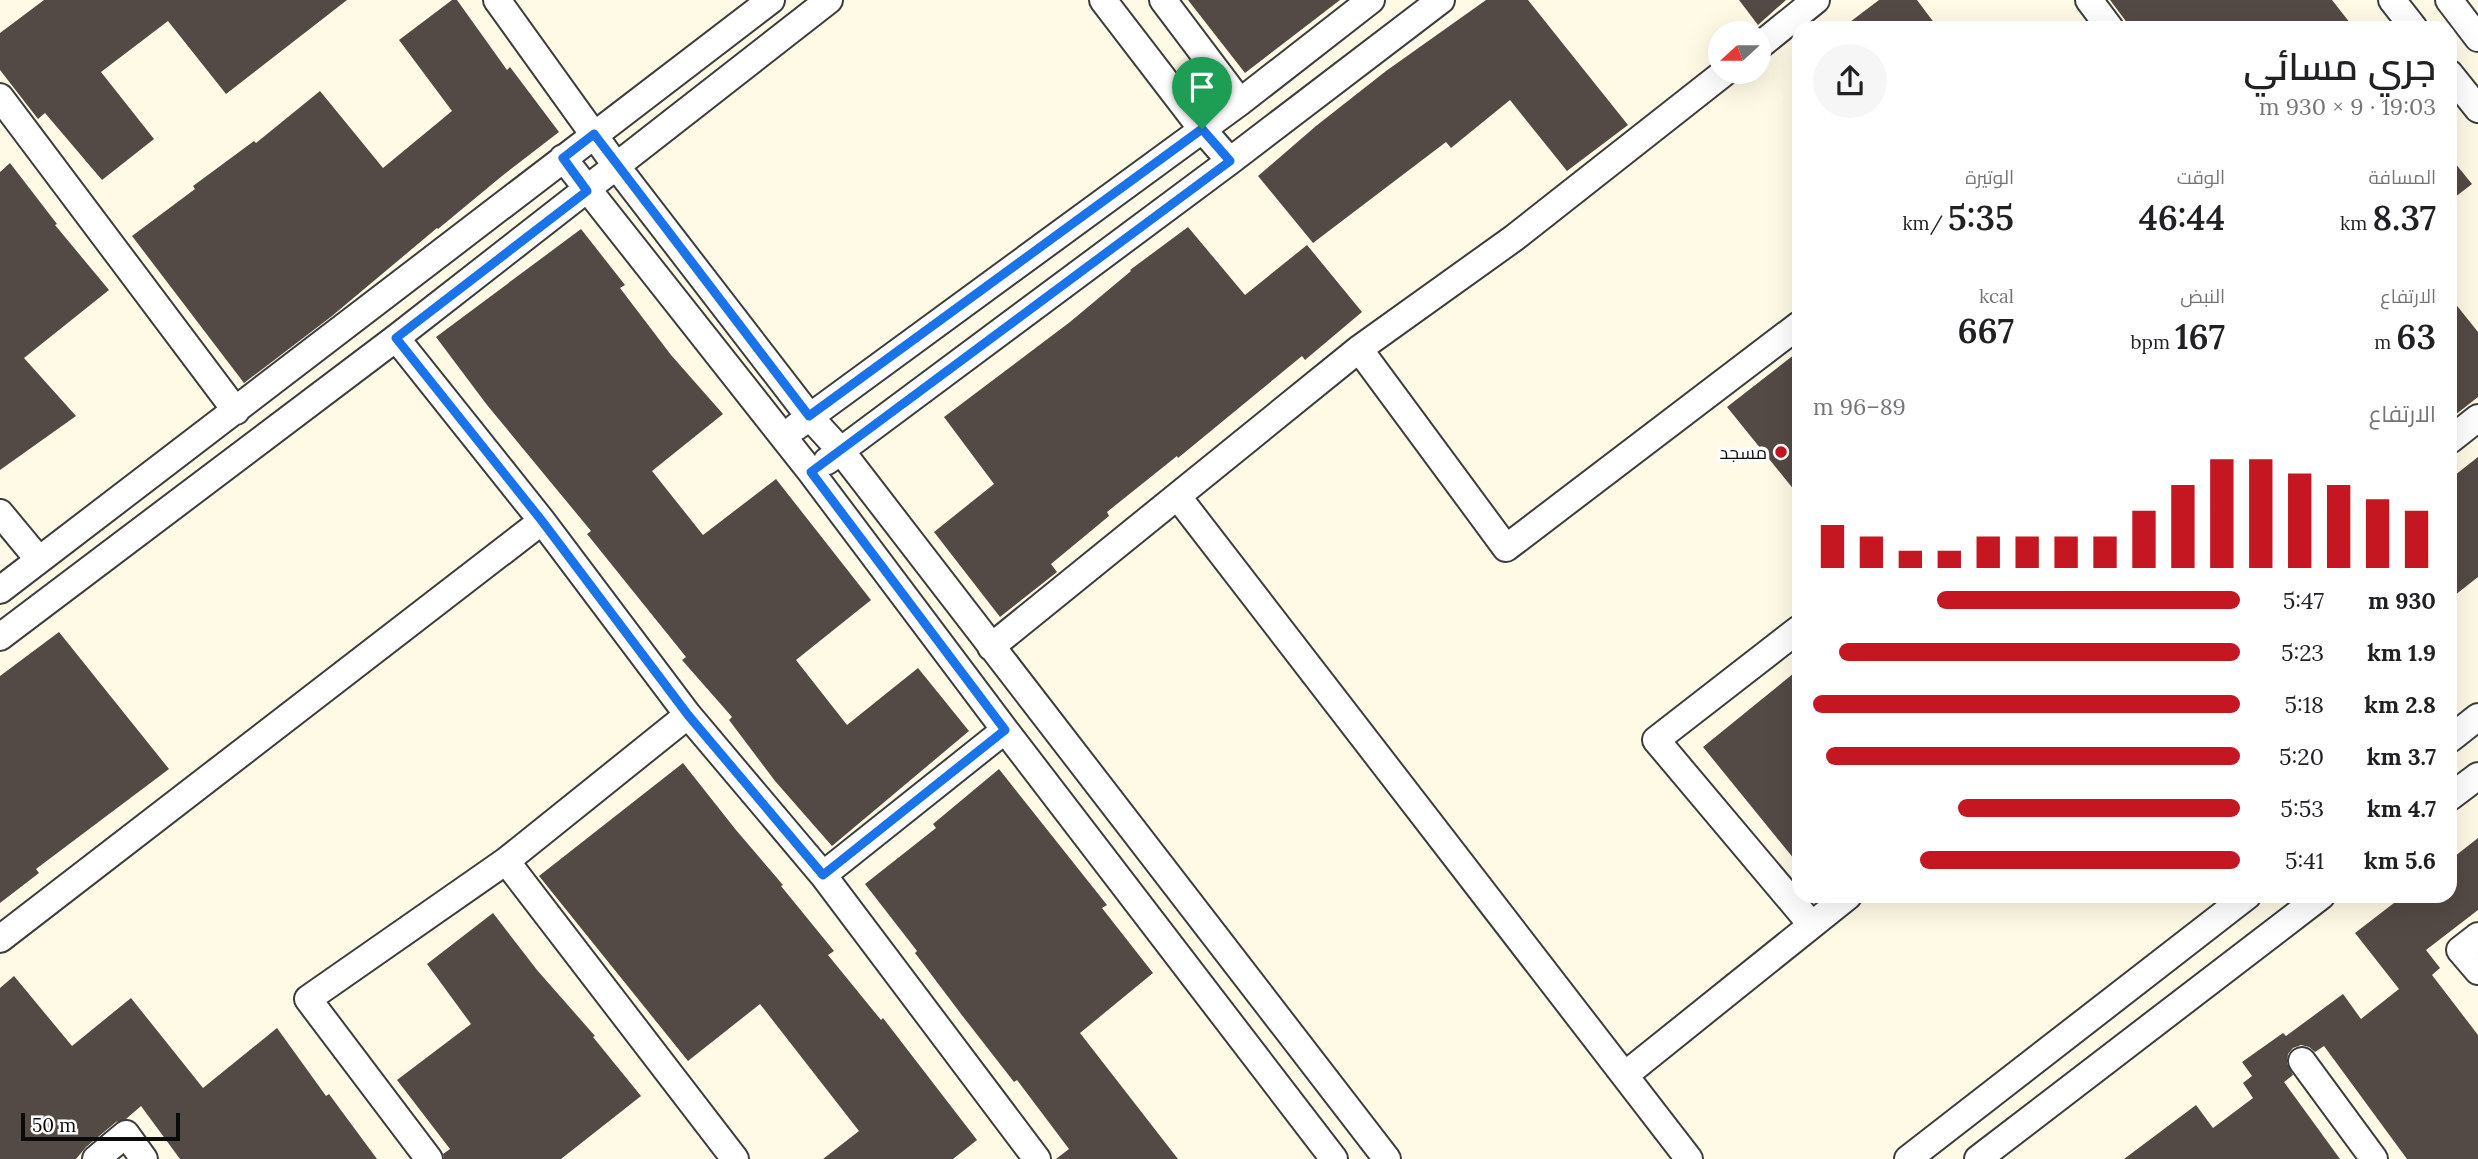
<!DOCTYPE html>
<html lang="ar">
<meta charset="utf-8">
<style>
body{margin:0;font-family:Lora,Cairo,serif;background:#f6f6f6;color:#202124;direction:rtl;height:100vh;display:flex;flex-direction:column;font-size:26px;white-space:nowrap}
*{box-sizing:border-box;margin:0}
p{font-size:23px;color:#757577}
.icon{flex:none;width:38px;height:38px;fill:none;stroke:currentColor;stroke-width:2;stroke-linecap:round;stroke-linejoin:round}
.map{position:relative;flex:1;overflow:hidden;direction:ltr}
.drawer{position:absolute;left:1792px;top:21px;width:665px;height:882px;display:flex;flex-direction:column;background:#fff;border-radius:21px;box-shadow:0 7px 28px #0002;direction:rtl}
.drawer>*{flex:none}
.needle{width:46px;rotate:249deg}
.buttons{position:absolute;left:1708px;top:21px;display:grid;gap:14px}
.buttons a{display:grid;place-items:center;width:63px;height:63px;border-radius:50%;background:#fff;box-shadow:0 7px 28px #0002;font-size:35px}
.scale{position:absolute;left:21px;bottom:18px;width:159px;box-sizing:border-box;padding-left:7px;border:4px solid #0a0a0a;border-top:0;font-size:19px;line-height:24px;white-space:nowrap;color:#0a0a0a;-webkit-text-stroke:5px #fff;paint-order:stroke}
.pin{position:absolute;display:grid;place-items:center;width:60px;height:60px;color:#fff;margin:-72px -30px;border-radius:50% 50% 50% 0;rotate:-45deg;box-shadow:0 0 7px #0007}
.pin .icon{rotate:45deg}
.round{display:grid;place-items:center;flex:none;width:74px;height:74px;border-radius:37px;background:#f6f6f6}
.head{display:flex;align-items:center;justify-content:space-between;height:119px;padding:0 21px}
h1{font-size:38px;font-weight:600;line-height:52px}
.figures{display:grid;grid-template-columns:repeat(3,1fr);gap:10px;height:119px;padding:7px 21px}
.figures div{display:grid;align-content:center}
.figures b{font-size:35px;font-weight:600}
.figures small{font-size:19px;font-weight:400}
.figures p{font-size:19px}
.chart{height:196px;padding:14px 21px}
.chart p{display:flex;justify-content:space-between}
.chart svg{width:100%;height:126px;margin-top:7px;stroke:#c41722;stroke-width:6}
ul{padding:0 21px;list-style:none;font-size:23px}
li{display:grid;grid-template-columns:112px 84px 1fr;align-items:center;height:52px}
li i{height:18px;border-radius:9px;background:#c41722}
.map>svg:first-child{display:block}
</style>
<div class="map">
<svg width="2478" height="1159" viewBox="0 0 2478 1159">
<rect width="100%" height="100%" fill="#fffae6"/>
<path fill="#534a45" d="M 44,0 L 347,0 L 226,94 L 168,21 L 101,72 L 154,139 L 102,180 L 45,113 L 38,119 L 0,70 L 0,33 Z
M 452,0 L 457,0 L 507,70 L 510,67 L 559,132 L 502,176 L 438,229 L 437,228 L 332,316 L 244,383 L 132,236 L 195,189 L 193,186 L 254,141 L 256,143 L 320,91 L 383,168 L 452,111 L 399,40 Z
M 1188,0 L 1340,0 L 1245,73 Z
M 1486,0 L 1528,0 L 1628,125 L 1567,171 L 1510,100 L 1451,148 L 1446,142 L 1313,243 L 1258,176 L 1316,126 L 1386,71 Z
M 1739,0 L 1786,0 L 1758,25 Z
M 1879,0 L 1917,0 L 1938,28 L 1842,28 Z
M 2110,0 L 2332,0 L 2354,28 L 2131,28 Z
M 2450,157 L 2472,184 L 2450,201 Z
M 10,163 L 57,224 L 55,225 L 109,290 L 24,358 L 76,416 L 0,470 L 0,172 Z
M 1188,227 L 1245,295 L 1307,245 L 1362,312 L 1305,360 L 1302,356 L 1178,458 L 1177,456 L 1107,512 L 1109,516 L 1051,564 L 1057,572 L 1000,617 L 934,532 L 994,484 L 944,417 L 1070,322 L 1131,271 L 1130,270 Z
M 581,229 L 625,285 L 620,288 L 671,355 L 723,414 L 652,471 L 703,535 L 776,479 L 871,600 L 796,660 L 847,725 L 918,668 L 969,731 L 832,846 L 775,781 L 729,720 L 732,717 L 682,660 L 686,657 L 587,534 L 591,531 L 487,405 L 436,337 Z
M 2450,297 L 2478,332 L 2478,397 L 2450,419 Z
M 1799,351 L 1799,496 L 1727,407 Z
M 2478,457 L 2478,577 L 2450,599 L 2450,479 Z
M 59,632 L 169,769 L 36,869 L 39,873 L 0,903 L 0,676 Z
M 1799,669 L 1799,865 L 1703,747 Z
M 683,763 L 736,830 L 783,885 L 781,886 L 834,951 L 828,955 L 881,1020 L 883,1018 L 977,1140 L 953,1159 L 823,1159 L 859,1131 L 760,1004 L 688,1061 L 539,876 Z
M 999,769 L 1107,905 L 1102,908 L 1153,973 L 1080,1033 L 1178,1159 L 1056,1159 L 1069,1149 L 1017,1080 L 1014,1082 L 961,1014 L 915,953 L 917,951 L 865,884 L 936,828 L 933,824 Z
M 2478,838 L 2478,910 L 2426,950 L 2440,968 L 2432,975 L 2478,1035 L 2478,1159 L 2407,1159 L 2324,1046 L 2315,1052 L 2309,1047 L 2301,1045 L 2293,1048 L 2288,1054 L 2287,1063 L 2293,1075 L 2284,1082 L 2340,1159 L 2124,1159 L 2196,1105 L 2213,1128 L 2253,1098 L 2243,1083 L 2252,1076 L 2242,1062 L 2283,1033 L 2286,1036 L 2343,994 L 2361,1019 L 2399,989 L 2355,933 L 2403,896 L 2450,896 L 2450,860 Z
M 493,913 L 537,970 L 595,1036 L 593,1037 L 641,1096 L 561,1159 L 444,1159 L 443,1154 L 450,1149 L 397,1080 L 471,1024 L 427,964 Z
M 14,976 L 72,1046 L 131,998 L 203,1088 L 277,1028 L 326,1096 L 329,1094 L 377,1159 L 180,1159 L 141,1106 L 126,1119 L 116,1122 L 86,1147 L 76,1159 L 0,1159 L 0,988 Z"/>
<g fill="none" stroke-linecap="round" stroke-linejoin="round">
<g stroke="#3d3d3d" stroke-width="30">
<path id="minor" d="M 497,0 L 617,167 L 809,416 L 841,451 L 1387,1159
M 1103,0 L 1202,129 L 1230,161
M 1163,0 L 1240,102
M 2089,0 L 2110,28
M 2392,0 L 2414,28
M 2449,0 L 2478,38
M 1759,46 L 1816,0
M 2450,74 L 2478,109
M 0,97 L 236,411
M 563,158 L 811,472 L 1005,730 L 1334,1159
M 396,338 L 542,521 L 688,715 L 823,875 L 1037,1159
M 1359,349 L 1506,548 L 1799,325
M 796,427 L 1240,102 L 1371,0
M 2450,440 L 2478,418
M 827,461 L 1230,161 L 1441,0
M 1178,497 L 1689,1159
M 0,513 L 39,560
M 0,590 L 771,0
M 1799,629 L 1656,740 L 1811,924
M 0,637 L 396,338 L 829,0
M 991,647 L 1359,349 L 1514,238 L 1725,72
M 2450,739 L 2478,717
M 2450,797 L 2478,776
M 506,861 L 735,1159
M 823,875 L 1005,730
M 2478,936 L 2460,950 L 2478,971
M 0,939 L 542,521
M 2302,1061 L 2374,1159
M 1625,1075 L 1848,896
M 96,1159 L 126,1134 L 144,1159
M 429,1159 L 308,999 L 506,861 L 688,715
M 1908,1159 L 2247,896
M 1978,1159 L 2321,896"/>
</g>
<use href="#minor" stroke="#fff" stroke-width="26"/>
</g>
<g fill="none" stroke-linecap="round" stroke-linejoin="round">
<g stroke="#fff" stroke-width="14">
<path id="route" d="M 1202,129 L 1230,161 L 811,472 L 1005,730 L 823,875 L 688,715 L 542,521 L 396,338 L 587,191 L 563,158 L 594,134 L 809,416 Z"/>
</g>
<use href="#route" stroke="#1a73e8" stroke-width="9"/>
</g>
<circle fill="#c41722" stroke="#fff" stroke-width="2.5" cx="1781" cy="452" r="7"/>
<g text-anchor="middle" dominant-baseline="central" stroke-width="7" stroke-linejoin="round" paint-order="stroke">
<g font-size="18" fill="#0a0a0a" stroke="#fff" text-anchor="end">
<text x="1767" y="452">مسجد</text>
</g>
</g>
</svg>
<div class="buttons">
<a><svg class="needle" viewBox="-14 -14 28 28"><path d="M0-13l5 13h-10z" fill="#e53935"/><path d="M0 13l5-13h-10z" fill="#757577"/></svg></a>
</div>
<div class="scale">50 m</div>
<div class="pin" style="left:1202px;top:129px;background:#1e9e55"><svg class="icon" aria-label="arrive" viewBox="0 0 24 24"><path d="M6 21V4h12l-3 4 3 4H6"/></svg></div>
<section class="drawer">
<div class="head"><div><h1>جري مسائي</h1><p>19:03 · 9 × 930 m</p></div><a class="round"><svg class="icon" aria-label="share" viewBox="0 0 24 24"><path d="M12 15V3M7 8l5-5 5 5M5 13v7h14v-7"/></svg></a></div>
<div class="figures">
<div><p>المسافة</p><b>8.37<small> km</small></b></div>
<div><p>الوقت</p><b>46:44</b></div>
<div><p>الوتيرة</p><b>5:35<small> /km</small></b></div>
</div>
<div class="figures">
<div><p>الارتفاع</p><b>63<small> m</small></b></div>
<div><p>النبض</p><b>167<small> bpm</small></b></div>
<div><p>kcal</p><b>667</b></div>
</div>
<div class="chart"><p><span>الارتفاع</span>89–96 m</p>
<svg viewBox="0 0 160 44" preserveAspectRatio="none"><path d="M5 44V29M15 44V33M25 44V38M35 44V38M45 44V33M55 44V33M65 44V33M75 44V33M85 44V24M95 44V15M105 44V6M115 44V6M125 44V11M135 44V15M145 44V20M155 44V24"/></svg>
</div>
<ul>
<li><b>930 m</b>5:47<i style="width:71%"></i></li>
<li><b>1.9 km</b>5:23<i style="width:94%"></i></li>
<li><b>2.8 km</b>5:18<i style="width:100%"></i></li>
<li><b>3.7 km</b>5:20<i style="width:97%"></i></li>
<li><b>4.7 km</b>5:53<i style="width:66%"></i></li>
<li><b>5.6 km</b>5:41<i style="width:75%"></i></li>
</ul>
</section>
</div>
